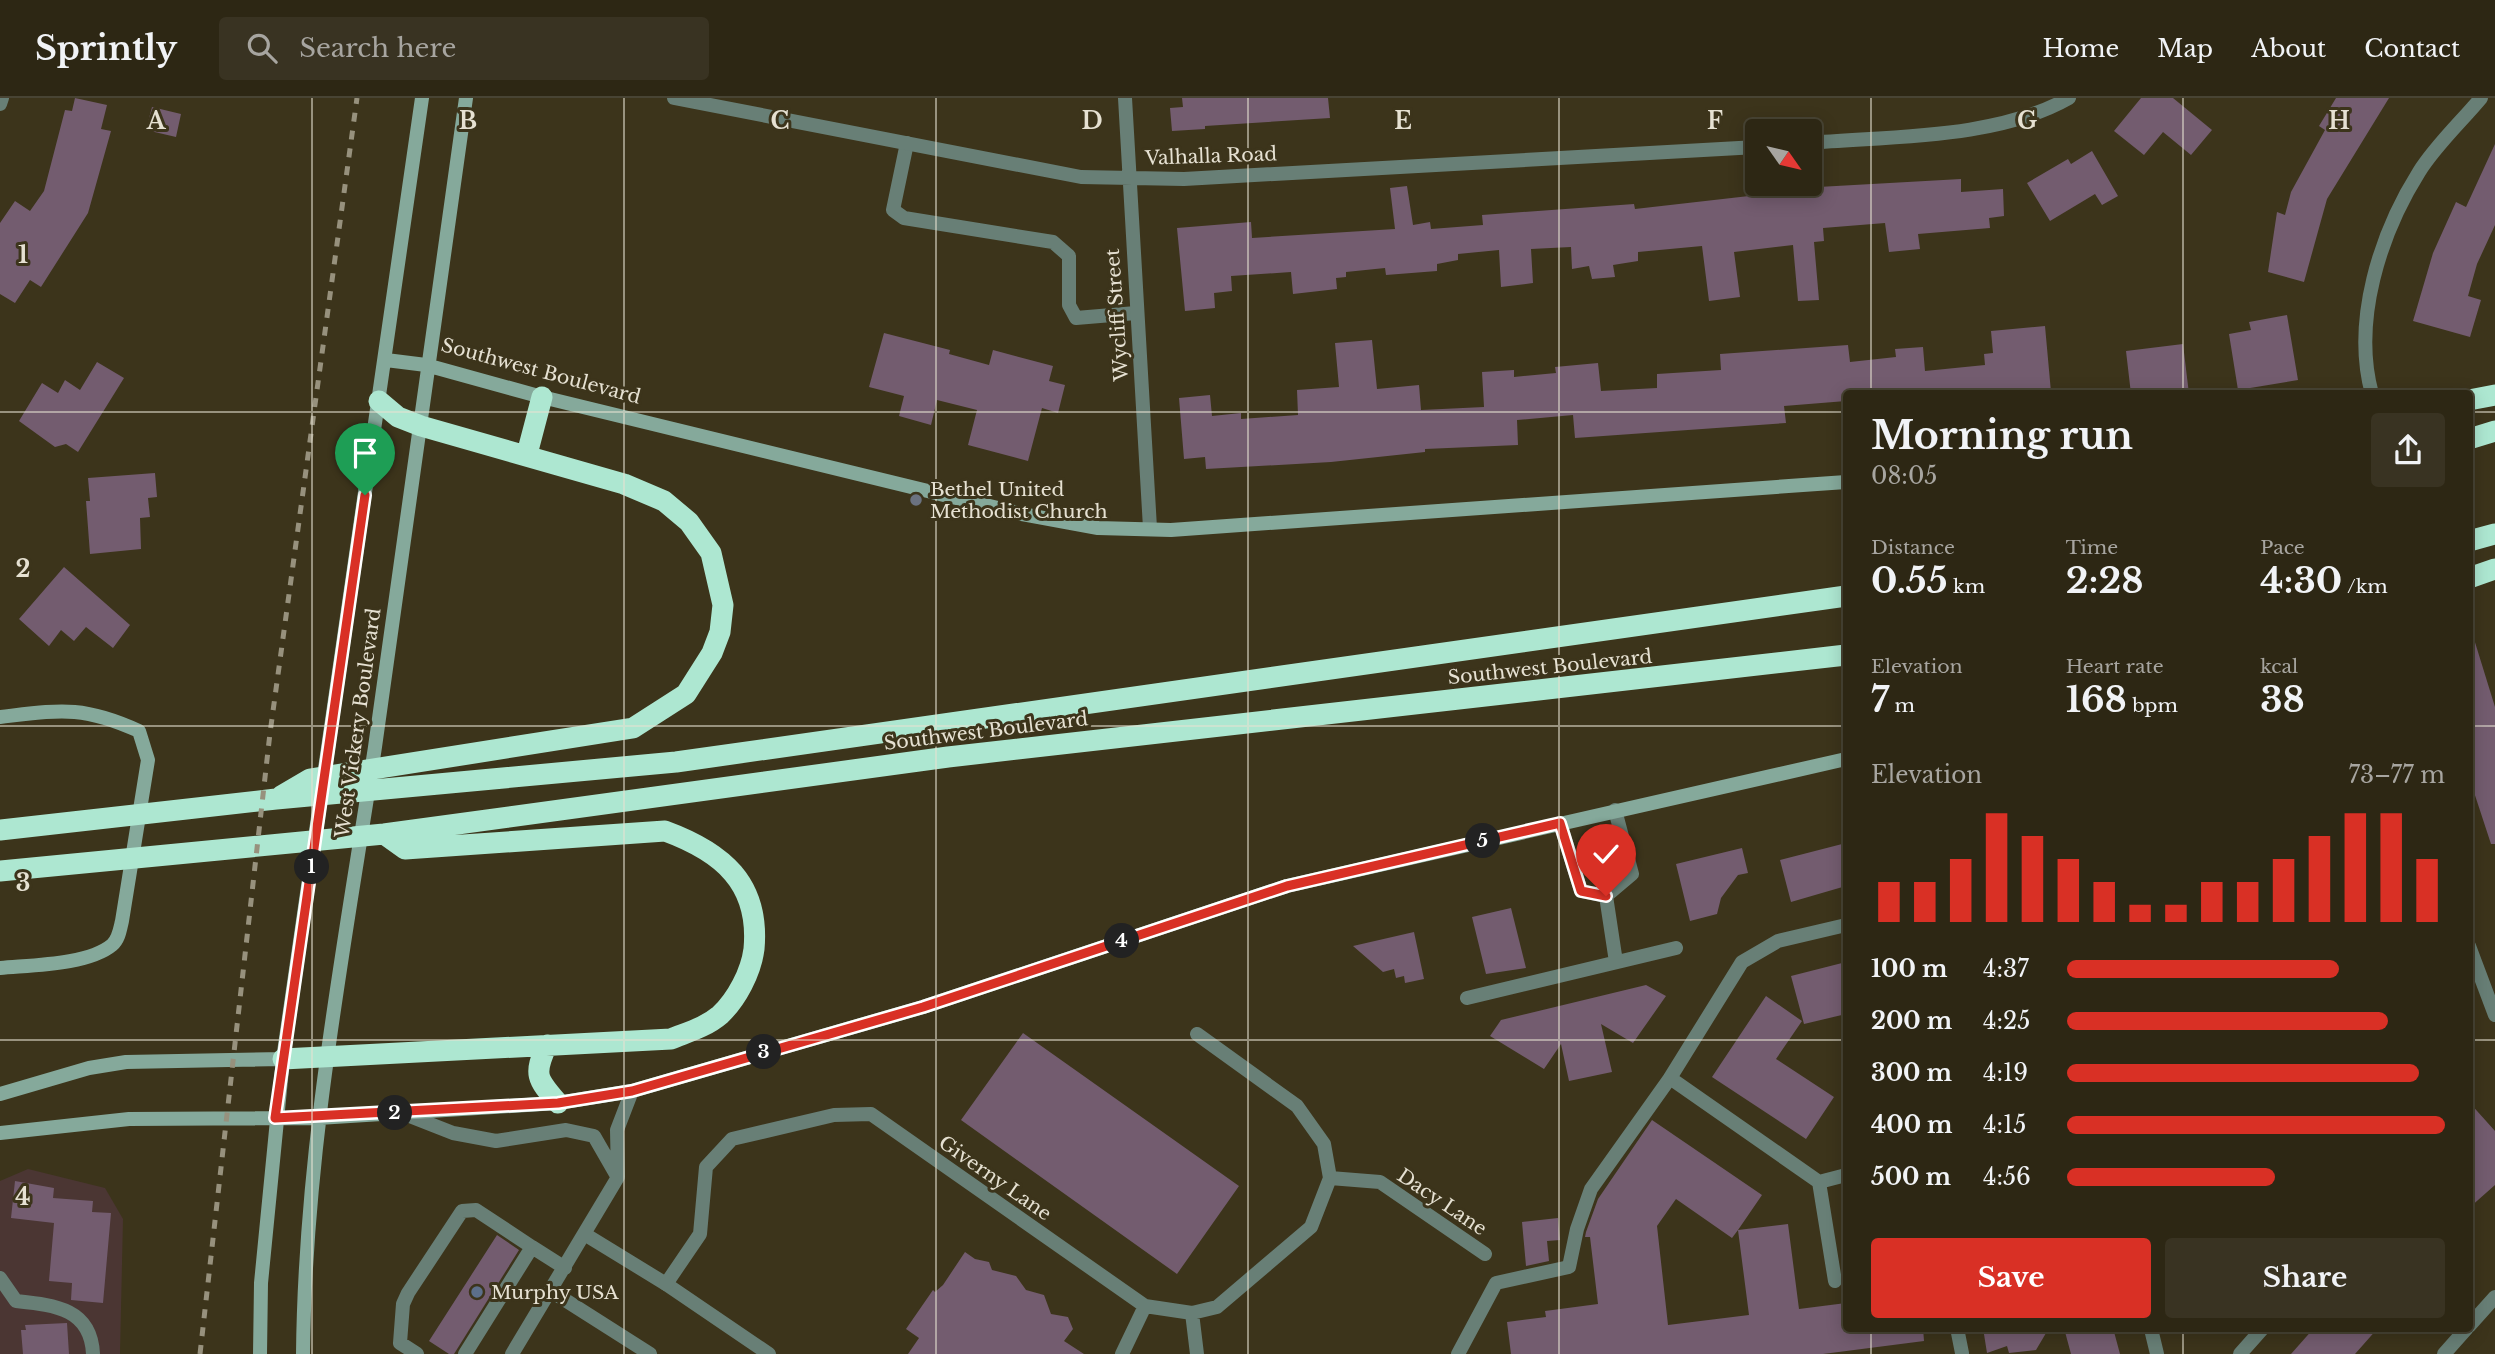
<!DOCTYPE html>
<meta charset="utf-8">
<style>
body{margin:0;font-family:"Libre Baskerville",serif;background:#393322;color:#f1f3f6;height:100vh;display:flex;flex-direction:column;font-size:26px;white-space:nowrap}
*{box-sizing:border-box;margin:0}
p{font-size:23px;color:#a7a5a0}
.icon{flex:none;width:38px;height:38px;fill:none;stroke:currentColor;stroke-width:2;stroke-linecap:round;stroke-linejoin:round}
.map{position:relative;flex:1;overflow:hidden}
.sheet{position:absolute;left:1843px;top:292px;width:630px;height:942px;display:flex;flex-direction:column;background:#2d2714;border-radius:7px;box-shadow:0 4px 18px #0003,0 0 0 2px #484434}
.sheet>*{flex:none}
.needle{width:46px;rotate:124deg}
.buttons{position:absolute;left:1745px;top:21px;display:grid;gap:14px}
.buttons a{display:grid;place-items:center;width:77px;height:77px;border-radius:7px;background:#2d2714;box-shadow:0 4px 18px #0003,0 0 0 2px #484434;font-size:35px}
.pin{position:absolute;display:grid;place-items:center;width:60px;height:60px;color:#fff;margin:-72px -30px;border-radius:50% 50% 50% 0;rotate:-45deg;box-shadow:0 0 7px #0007}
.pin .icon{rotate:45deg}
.km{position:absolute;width:35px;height:35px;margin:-18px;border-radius:50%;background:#222;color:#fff;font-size:19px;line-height:35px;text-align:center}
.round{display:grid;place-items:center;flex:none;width:74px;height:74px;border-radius:7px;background:#393322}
.summary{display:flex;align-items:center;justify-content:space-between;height:119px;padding:0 28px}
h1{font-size:38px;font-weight:700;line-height:52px}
.stats{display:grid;grid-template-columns:repeat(3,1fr);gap:10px;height:119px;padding:7px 28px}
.stats div{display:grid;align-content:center}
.stats b{font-size:35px;font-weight:700}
.stats small{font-size:19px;font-weight:400}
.stats p{font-size:19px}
.chart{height:196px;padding:14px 28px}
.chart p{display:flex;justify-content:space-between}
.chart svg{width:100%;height:126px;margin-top:7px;stroke:#d93025;stroke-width:6}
.button{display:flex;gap:14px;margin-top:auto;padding:14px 28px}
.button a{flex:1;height:80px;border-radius:7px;background:#d93025;color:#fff;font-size:28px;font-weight:700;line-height:80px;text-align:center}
.button a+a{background:#393322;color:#f1f3f6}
ul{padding:0 28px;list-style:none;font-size:23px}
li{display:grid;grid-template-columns:112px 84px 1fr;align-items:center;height:52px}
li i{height:18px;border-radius:9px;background:#d93025}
header{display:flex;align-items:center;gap:42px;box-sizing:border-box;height:98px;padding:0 35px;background:#2d2714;border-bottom:2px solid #484434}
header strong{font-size:33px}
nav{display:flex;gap:38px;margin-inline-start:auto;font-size:24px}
.search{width:490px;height:63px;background:#393322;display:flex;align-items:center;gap:18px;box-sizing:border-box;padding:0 24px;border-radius:7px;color:#a7a5a0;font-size:26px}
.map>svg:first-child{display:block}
</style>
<header>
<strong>Sprintly</strong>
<div class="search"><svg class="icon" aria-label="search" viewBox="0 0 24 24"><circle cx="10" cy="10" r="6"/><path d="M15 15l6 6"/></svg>Search here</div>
<nav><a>Home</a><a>Map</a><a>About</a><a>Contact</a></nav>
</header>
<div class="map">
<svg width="2495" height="1256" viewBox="0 0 2495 1256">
<rect width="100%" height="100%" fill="#3c341b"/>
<path fill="#4b3633" d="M 28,1071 L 105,1090 L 123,1121 L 120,1256 L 0,1256 L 0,1083 Z"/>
<path fill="#735c6f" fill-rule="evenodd" d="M 75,0 L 107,7 L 101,31 L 111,33 L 88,115 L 41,189 L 30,182 L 15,205 L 0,196 L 0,125 L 15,103 L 30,113 L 44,93 L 65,12 L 72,13 Z
M 1182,0 L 1328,0 L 1330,20 L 1205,28 L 1205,31 L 1172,33 L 1170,10 L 1183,9 Z
M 2141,0 L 2173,0 L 2212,32 L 2191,57 L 2163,34 L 2144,57 L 2114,33 Z
M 2336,0 L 2389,0 L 2327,101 L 2304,184 L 2268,174 L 2277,114 L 2285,117 L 2291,94 L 2325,32 L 2319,28 Z
M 152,9 L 181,16 L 176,39 L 146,32 Z
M 2495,46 L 2495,127 L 2477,166 L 2468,198 L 2481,202 L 2470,239 L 2413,223 L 2433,155 L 2456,104 L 2466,109 Z
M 2092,53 L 2118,98 L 2102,107 L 2095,96 L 2050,123 L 2027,85 L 2068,61 L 2071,66 Z
M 1961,81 L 1961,94 L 2003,91 L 2004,118 L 1989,120 L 1990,130 L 1918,136 L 1920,151 L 1889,154 L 1885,125 L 1823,130 L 1824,143 L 1814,144 L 1819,202 L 1798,203 L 1793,147 L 1734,154 L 1740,199 L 1709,203 L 1702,148 L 1638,154 L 1638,163 L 1613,167 L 1615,179 L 1592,181 L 1589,168 L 1572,171 L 1571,149 L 1531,151 L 1533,185 L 1501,189 L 1499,152 L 1458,156 L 1458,162 L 1437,166 L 1437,173 L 1386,177 L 1385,170 L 1346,174 L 1346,179 L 1336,180 L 1337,191 L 1293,196 L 1291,174 L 1231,178 L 1232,193 L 1214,195 L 1215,210 L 1185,213 L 1177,130 L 1251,124 L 1252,140 L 1395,131 L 1390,90 L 1407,88 L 1413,127 L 1430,124 L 1431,131 L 1483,127 L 1482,117 L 1634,106 L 1635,111 L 1749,98 L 1748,93 Z
M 2287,217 L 2298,282 L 2238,292 L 2229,236 L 2251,232 L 2249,224 Z
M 2045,228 L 2051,294 L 1846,296 L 1846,303 L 1784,308 L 1786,325 L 1575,340 L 1573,317 L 1517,322 L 1518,347 L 1425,351 L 1425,354 L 1331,364 L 1206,371 L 1205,359 L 1184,361 L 1179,300 L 1210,297 L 1212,318 L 1241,315 L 1241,321 L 1298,317 L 1297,292 L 1339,289 L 1335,245 L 1372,242 L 1377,291 L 1419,287 L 1421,312 L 1484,309 L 1482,274 L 1514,272 L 1514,279 L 1556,275 L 1555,269 L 1598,265 L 1601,293 L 1657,290 L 1657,276 L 1721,272 L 1720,256 L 1848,247 L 1850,264 L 1896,259 L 1895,251 L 1923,249 L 1925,273 L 1985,267 L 1984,256 L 1993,255 L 1991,233 Z
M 884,235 L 950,252 L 949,256 L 989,267 L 993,252 L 1053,268 L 1049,283 L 1065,287 L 1058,315 L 1042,310 L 1028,363 L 968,347 L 977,312 L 937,302 L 931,327 L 899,318 L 904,298 L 869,289 Z
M 2183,246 L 2189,296 L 2131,296 L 2126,253 Z
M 97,264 L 124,280 L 78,354 L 66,346 L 55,349 L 19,323 L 42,285 L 58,295 L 65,282 L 80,292 Z
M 155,375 L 157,399 L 148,400 L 150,419 L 140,420 L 141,451 L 90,456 L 86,403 L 90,403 L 88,380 Z
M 64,469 L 130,527 L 113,550 L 86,529 L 74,543 L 61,532 L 49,548 L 19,521 Z
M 2474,541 L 2495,609 L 2495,746 L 2491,746 L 2469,679 L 2469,542 Z
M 1846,745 L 1846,788 L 1791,804 L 1780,762 Z
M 1742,750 L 1748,775 L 1738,777 L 1721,800 L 1717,816 L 1690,823 L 1676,766 Z
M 1511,810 L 1526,870 L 1486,876 L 1472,819 Z
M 1414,834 L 1424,881 L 1405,885 L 1404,878 L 1396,880 L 1394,871 L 1383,874 L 1353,848 Z
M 1846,864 L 1846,916 L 1804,926 L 1791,878 Z
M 1646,887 L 1666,898 L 1633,945 L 1601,926 L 1612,974 L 1569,983 L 1561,946 L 1544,971 L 1490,938 L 1501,922 Z
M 1766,898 L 1802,923 L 1776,961 L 1834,999 L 1806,1041 L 1712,979 Z
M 1023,935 L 1239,1088 L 1177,1176 L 961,1022 Z
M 2469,1004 L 2495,1033 L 2495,1087 L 2469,1110 Z
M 1652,1022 L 1762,1097 L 1738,1132 L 1788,1126 L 1799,1211 L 1846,1205 L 1846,1230 L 1923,1230 L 1924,1243 L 1823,1256 L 1511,1256 L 1507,1224 L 1546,1219 L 1545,1213 L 1598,1206 L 1590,1139 L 1585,1139 L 1586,1134 L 1598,1101 ZM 1676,1101 L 1732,1140 L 1738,1132 L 1749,1217 L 1668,1227 L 1657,1128 Z
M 15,1083 L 54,1090 L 53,1100 L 93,1103 L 92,1114 L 111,1115 L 103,1205 L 71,1202 L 72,1185 L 49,1183 L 54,1125 L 11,1120 Z
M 1558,1120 L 1560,1142 L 1547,1143 L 1549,1163 L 1526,1168 L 1522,1124 Z
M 497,1137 L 519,1152 L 454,1256 L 449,1256 L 429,1243 Z
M 965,1154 L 975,1161 L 989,1164 L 992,1172 L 1016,1178 L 1026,1192 L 1044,1197 L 1051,1216 L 1068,1219 L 1073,1231 L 1064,1243 L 1084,1256 L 908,1256 L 919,1240 L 906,1231 L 933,1192 L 935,1194 L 943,1187 Z
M 67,1225 L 69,1256 L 23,1256 L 21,1232 L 26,1232 L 25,1227 Z
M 1983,1230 L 2049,1230 L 2036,1252 L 2009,1255 L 2007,1248 L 1987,1255 Z
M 2064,1230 L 2113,1230 L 2120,1256 L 2071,1256 Z
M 2314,1230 L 2378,1230 L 2355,1256 L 2291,1256 Z"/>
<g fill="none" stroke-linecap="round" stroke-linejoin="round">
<path stroke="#687f76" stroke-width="14" d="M 907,45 L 893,112 L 904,120 L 1053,144 L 1069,158 L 1069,207 L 1076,220 L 1136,215
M 1670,980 L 1742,864 L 1778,843 L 1846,827
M 402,1015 L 453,1035 L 496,1043 L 566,1032 L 594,1038 L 617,1078
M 1819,1084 L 1835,1183
M 586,1137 L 666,1186 L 769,1256
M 0,1180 L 16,1203 C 54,1207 91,1210 93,1256
M 551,1193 L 650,1256
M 1957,1230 L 1962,1255
M 2154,1230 L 2151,1231 L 2157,1256
M 417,1256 L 400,1245 L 403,1206 L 408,1195 L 462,1113 L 476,1112 L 532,1149
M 465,1256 L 532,1149 L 565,1170
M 512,1256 L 618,1079 L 617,1032 L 632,993
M 1458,1256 L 1496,1185 L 1569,1169 L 1577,1131 L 1591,1091 L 1670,980 L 1819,1084 L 1846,1077
M 2240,1256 L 2263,1230"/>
<path stroke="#687f76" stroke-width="14" d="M 674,0 L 1081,79 L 1184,81 L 1757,49
M 1125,0 L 1150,430
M 0,6 L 2,0
M 1810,45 C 1891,38 1997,41 2069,0
M 2372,296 C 2352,223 2380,136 2419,74 C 2435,48 2461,24 2481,0
M 1560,725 L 1581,793 L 1606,798 L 1632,776 L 1615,712
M 1606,798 L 1616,864
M 2469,848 L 2495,917
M 1467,900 L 1676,850
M 1197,936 L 1297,1008 L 1324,1046 L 1330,1080
M 1330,1080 L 1380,1084 L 1485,1156
M 666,1186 L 700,1136 L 706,1069 L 732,1041 L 834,1017 L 871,1016 L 1145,1208 L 1192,1215 L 1217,1209 L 1311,1129 L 1330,1080
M 1192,1215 L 1197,1256
M 2469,1228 L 2495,1199
M 1122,1256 L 1145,1208
M 2444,1256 L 2467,1230"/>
<path stroke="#85a99b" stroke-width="14" d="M 386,262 L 426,267 L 542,299 L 1022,416 L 1098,430 L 1171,432 L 1846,384
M 0,619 C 60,612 82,607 139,633 L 148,662 L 122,823 C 120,831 119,841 112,847 C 88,867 30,867 0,870
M 0,996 L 89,970 L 126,964 L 283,961
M 0,1035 L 129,1021 L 318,1020 L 558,1005 L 632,993 L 923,909 L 1287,788 L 1846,661
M 260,1256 L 261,1185 L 283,961 L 422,0
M 303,1256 C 305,1052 344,851 375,649 C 407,433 434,216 466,0"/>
<path stroke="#ade7d1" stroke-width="21" d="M 2469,302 L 2495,297
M 2469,341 L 2495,333
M 527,356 L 542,299
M 2469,443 L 2495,436
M 2469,480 L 2495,471
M 281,698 L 310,681 L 633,630 L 686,596 L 712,555 L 720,534 L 723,507 L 711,455 L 689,424 L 664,403 L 624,386 L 421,328 L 398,319 L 379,303
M 0,732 L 276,701 L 676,664 L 1846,498
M 0,773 L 384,736 L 948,659 L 1846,557
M 547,947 C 533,977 537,981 558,1005
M 283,961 L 671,941 C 688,934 706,929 720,917 C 737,901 751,874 754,851 C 760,785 722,754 665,733 L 405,751 L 384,736"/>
<path stroke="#97917d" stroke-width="5" stroke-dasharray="9 9" stroke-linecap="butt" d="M 200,1256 L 270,635 L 357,0"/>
</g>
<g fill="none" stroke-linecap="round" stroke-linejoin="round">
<g stroke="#fff" stroke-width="14">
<path id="route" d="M 365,397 L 275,1020 L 558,1005 L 632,993 L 923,909 L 1287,788 L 1560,725 L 1581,793 L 1606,798"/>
</g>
<use href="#route" stroke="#d93025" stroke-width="9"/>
</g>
<path fill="none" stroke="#e6e1d2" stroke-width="2" stroke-opacity="0.55" d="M 312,0 L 312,1256M 624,0 L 624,1256M 936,0 L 936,1256M 1248,0 L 1248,1256M 1559,0 L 1559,1256M 1871,0 L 1871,296M 2183,0 L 2183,296M 0,314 L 1846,314M 2469,314 L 2495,314M 0,628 L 1846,628M 2469,628 L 2495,628M 0,942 L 1846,942M 2469,942 L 2495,942M 1871,1230 L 1871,1256M 2183,1230 L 2183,1256"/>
<circle fill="#6b7280" stroke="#3c341b" stroke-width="2.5" cx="916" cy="402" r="7"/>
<circle fill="#5c6f8a" stroke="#3c341b" stroke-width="2.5" cx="477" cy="1194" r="7"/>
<g text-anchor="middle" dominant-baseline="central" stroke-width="6" stroke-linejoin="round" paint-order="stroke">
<g font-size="19" fill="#e6e1d2" stroke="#3c341b">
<text transform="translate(1211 58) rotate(-2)">Valhalla Road</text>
<text transform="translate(1117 217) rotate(-94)">Wycliff Street</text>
<text transform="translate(541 273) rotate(15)">Southwest Boulevard</text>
<text transform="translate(1550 569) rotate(-6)">Southwest Boulevard</text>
<text transform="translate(358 625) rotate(-82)">West Vickery Boulevard</text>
<text transform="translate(986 633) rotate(-7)">Southwest Boulevard</text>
<text transform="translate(995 1080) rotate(35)">Giverny Lane</text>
<text transform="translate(1442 1104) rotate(34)">Dacy Lane</text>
</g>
<g font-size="19" fill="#e6e1d2" stroke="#3c341b" text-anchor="start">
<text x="930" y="391">Bethel United<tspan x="930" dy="22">Methodist Church</tspan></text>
<text x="491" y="1194">Murphy USA</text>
</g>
</g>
<g font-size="23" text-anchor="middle" font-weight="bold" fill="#e6e1d2" stroke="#3c341b" stroke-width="6" stroke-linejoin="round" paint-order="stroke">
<text x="156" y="31">A</text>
<text x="468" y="31">B</text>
<text x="780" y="31">C</text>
<text x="1092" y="31">D</text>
<text x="1403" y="31">E</text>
<text x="1715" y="31">F</text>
<text x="2027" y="31">G</text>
<text x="2339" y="31">H</text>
<text x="23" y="165">1</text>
<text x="23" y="479">2</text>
<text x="23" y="793">3</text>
<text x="23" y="1107">4</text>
</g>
</svg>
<div class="buttons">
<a><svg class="needle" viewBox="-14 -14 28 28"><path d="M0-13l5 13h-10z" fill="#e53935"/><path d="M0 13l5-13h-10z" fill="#a7a5a0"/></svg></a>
</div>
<div class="pin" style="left:365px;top:397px;background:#1e9e55"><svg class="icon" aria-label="arrive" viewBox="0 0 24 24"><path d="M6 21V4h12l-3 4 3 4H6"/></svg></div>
<div class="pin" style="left:1606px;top:798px;background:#d93025"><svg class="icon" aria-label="check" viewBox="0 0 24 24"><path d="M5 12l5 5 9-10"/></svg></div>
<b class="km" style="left:312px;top:769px">1</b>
<b class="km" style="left:395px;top:1015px">2</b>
<b class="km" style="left:764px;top:954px">3</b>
<b class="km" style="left:1122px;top:843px">4</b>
<b class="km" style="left:1483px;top:743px">5</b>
<section class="sheet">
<div class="summary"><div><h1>Morning run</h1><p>08:05</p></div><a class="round"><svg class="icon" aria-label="share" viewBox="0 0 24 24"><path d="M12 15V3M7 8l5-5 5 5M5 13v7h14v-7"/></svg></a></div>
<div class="stats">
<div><p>Distance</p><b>0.55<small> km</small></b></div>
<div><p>Time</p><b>2:28</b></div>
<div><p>Pace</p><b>4:30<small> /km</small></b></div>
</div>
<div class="stats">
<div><p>Elevation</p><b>7<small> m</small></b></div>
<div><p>Heart rate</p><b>168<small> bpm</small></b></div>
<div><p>kcal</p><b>38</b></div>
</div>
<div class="chart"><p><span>Elevation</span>73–77 m</p>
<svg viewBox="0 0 160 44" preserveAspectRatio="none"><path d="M5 44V30M15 44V30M25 44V22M35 44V6M45 44V14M55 44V22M65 44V30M75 44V38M85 44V38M95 44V30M105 44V30M115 44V22M125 44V14M135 44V6M145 44V6M155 44V22"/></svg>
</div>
<ul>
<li><b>100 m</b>4:37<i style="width:72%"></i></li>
<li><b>200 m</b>4:25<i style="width:85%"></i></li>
<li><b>300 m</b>4:19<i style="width:93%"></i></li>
<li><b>400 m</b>4:15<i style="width:100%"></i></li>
<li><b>500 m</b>4:56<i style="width:55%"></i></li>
</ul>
<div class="button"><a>Save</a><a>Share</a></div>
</section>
</div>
